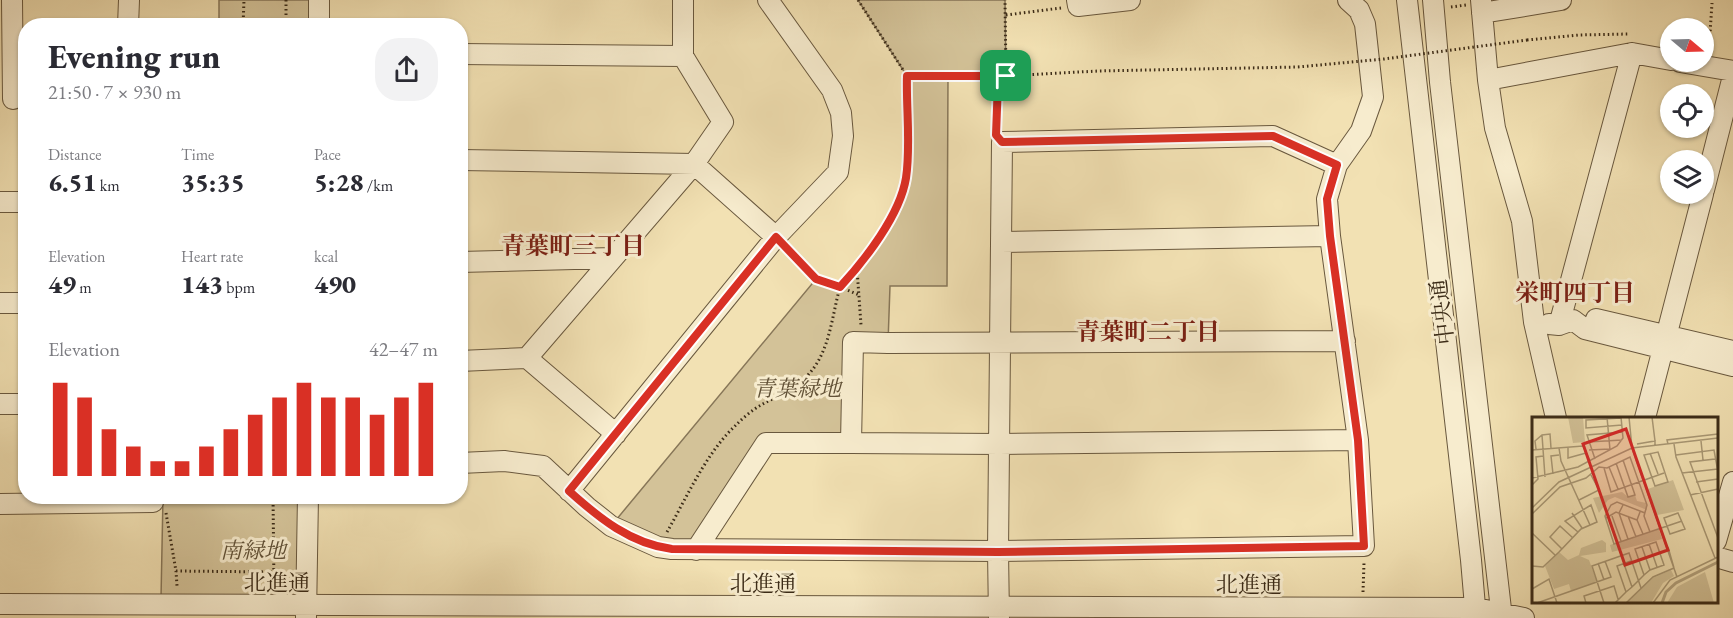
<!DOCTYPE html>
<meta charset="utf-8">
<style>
body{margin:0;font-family:"EB Garamond","Noto Serif JP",serif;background:#f2f2f3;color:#2b2b33;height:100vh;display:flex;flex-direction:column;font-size:22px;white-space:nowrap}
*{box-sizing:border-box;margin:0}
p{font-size:20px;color:#7c7c81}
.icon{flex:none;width:33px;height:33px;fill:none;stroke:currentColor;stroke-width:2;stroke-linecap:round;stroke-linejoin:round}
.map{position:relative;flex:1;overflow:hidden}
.details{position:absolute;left:18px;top:18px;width:450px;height:486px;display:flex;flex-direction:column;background:#fff;border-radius:24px;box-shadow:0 2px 4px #0004}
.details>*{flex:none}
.needle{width:39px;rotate:109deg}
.controls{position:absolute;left:1660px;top:18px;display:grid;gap:12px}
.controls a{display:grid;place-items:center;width:54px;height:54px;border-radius:50%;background:#fff;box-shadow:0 2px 4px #0004;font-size:30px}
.pin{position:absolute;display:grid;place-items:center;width:51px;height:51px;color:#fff;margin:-26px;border-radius:12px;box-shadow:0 3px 9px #0006}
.round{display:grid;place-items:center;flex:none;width:63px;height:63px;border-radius:24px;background:#f2f2f3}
.summary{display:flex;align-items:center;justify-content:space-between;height:102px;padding:0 30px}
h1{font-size:33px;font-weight:800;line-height:45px}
.stats{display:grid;grid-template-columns:repeat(3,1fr);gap:9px;height:102px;padding:6px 30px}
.stats div{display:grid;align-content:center}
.stats b{font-size:26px;font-weight:800}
.stats small{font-size:16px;font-weight:400}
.stats p{font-size:16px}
.chart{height:168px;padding:12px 30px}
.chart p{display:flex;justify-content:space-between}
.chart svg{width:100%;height:108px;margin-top:6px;stroke:#d93025;stroke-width:6}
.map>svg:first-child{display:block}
</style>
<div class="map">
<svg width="1733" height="618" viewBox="0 0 1733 618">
<rect width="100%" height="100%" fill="#f2e1b3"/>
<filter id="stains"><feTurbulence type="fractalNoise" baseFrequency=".00333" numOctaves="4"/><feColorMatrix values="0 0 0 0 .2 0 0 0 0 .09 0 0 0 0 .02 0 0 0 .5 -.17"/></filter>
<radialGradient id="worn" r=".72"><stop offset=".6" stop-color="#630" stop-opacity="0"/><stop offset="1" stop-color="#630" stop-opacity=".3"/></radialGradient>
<path fill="#d3c298" stroke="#877658" stroke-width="1.5" d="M 219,0 L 318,0 L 319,25 L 219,26 Z
M 858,0 L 1005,0 L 1006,76 L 948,77 L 947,286 L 890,286 L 888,343 L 862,342 L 851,443 L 766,443 L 696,550 L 611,526 L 816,279 L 840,287 L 857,268 L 893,214 L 906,178 L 907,76 Z
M 163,497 L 308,497 L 305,606 L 161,598 Z"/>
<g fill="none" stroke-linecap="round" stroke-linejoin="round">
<g stroke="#69583e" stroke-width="22">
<path id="minor" d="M 12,0 L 13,99
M 1077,0 L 1078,6 L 1130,0
M 1407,0 L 1471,560 L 1476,618
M 1433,0 L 1440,82 L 1502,618
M 1481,0 L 1488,80 L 1495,128 L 1522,221 L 1534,322 L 1556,418
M 1482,13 L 1561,0
M 128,26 L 129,0
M 319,26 L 319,0
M 460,54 L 683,56
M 1680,62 L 1733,71
M 1488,80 L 1632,53 L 1671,60
M 460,160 L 694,164 L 776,237
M 1704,190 L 1733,76
M 0,202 L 26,202
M 1001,242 L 1330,236
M 460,262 L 612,258
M 0,303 L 26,303
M 1596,319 L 1733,351
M 1549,324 L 1559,325 L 1573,320 L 1585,329 L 1733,366
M 1559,325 L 1632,53
M 1345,341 L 888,343 L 853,342 L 851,443 L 1000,444 L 1358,440
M 527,358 L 694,164 L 723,122 L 683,56 L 683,0
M 460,361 L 527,358 L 616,434
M 0,404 L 26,404
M 1645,418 L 1703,194
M 460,463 L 504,461 L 543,466 L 587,507 L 611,526 L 658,547 L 672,549 L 998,551 L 1364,546 L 1358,440 L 1330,236 L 1327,199 L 1337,165 L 1361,131 L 1373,97 L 1365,24 L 1359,10 L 1348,0
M 569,491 L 776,237 L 838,172 L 843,136 L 841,113 L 832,90 L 768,0
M 0,504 L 153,502 L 154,496
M 1716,541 L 1733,482
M 696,550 L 766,443 L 851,443
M 1716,557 L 1733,562
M 0,604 L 1476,608 L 1524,618
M 306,617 L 308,496
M 999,618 L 998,551 L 1002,142 L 1273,136 L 1337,165"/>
</g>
<path stroke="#3b2b17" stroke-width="3" stroke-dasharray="1.5 3" stroke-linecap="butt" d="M 286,0 L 286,26
M 858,0 L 907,76 L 1006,76 L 1098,71 L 1298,67
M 1451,7 L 1466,5
M 1006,15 L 1061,8
M 243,26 L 244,0
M 1527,40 L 1579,35 L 1628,34
M 1709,49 L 1712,3
M 997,127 L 998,83 L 1006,76 L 1005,0
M 788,250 L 816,279 L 840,287 C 865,260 900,215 906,178 C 911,147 907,108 907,76
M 857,269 L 861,325
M 273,496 L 274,586
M 166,513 L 176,571 L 177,586
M 667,532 C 687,497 706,453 736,425 C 743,418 752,410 761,405 C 775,397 792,391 804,379 C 830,355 831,319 840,287 L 859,295
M 176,571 L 275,572
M 1363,592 L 1364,563"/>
<use href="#minor" stroke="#f7ecce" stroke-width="20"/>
<path stroke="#3b2b17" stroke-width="3" stroke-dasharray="1.5 3" stroke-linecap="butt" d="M 1298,67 L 1384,59 L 1527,40"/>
</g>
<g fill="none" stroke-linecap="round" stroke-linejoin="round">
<g stroke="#fff" stroke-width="12">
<path id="route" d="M 907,76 L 1006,76 L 998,82 L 996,135 L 1002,142 L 1273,136 L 1337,165 L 1327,199 L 1330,236 L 1358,440 L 1364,546 L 998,552 L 672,549 C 631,544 599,518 569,491 L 776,237 L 816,279 L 840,287 C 865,260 900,215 906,178 C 911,145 906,109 907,76 Z"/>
</g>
<use href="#route" stroke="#d93025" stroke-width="8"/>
</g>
<g text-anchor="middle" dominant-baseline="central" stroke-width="6" stroke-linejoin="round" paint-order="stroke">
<g font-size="22" fill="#3b2b17" stroke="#f7ecce">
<text transform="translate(1442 312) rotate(-97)">中央通</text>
<text x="277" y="582">北進通</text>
<text x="763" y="583">北進通</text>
<text x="1249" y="584">北進通</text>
</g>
<g font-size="22" font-style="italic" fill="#615137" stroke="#f7ecce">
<text x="797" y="388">青葉緑地</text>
<text x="253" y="550">南緑地</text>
</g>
<g font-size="24" font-weight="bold" fill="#7a1f14" stroke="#f7ecce">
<text x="573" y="245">青葉町三丁目</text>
<text x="1575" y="292">栄町四丁目</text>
<text x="1148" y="331">青葉町二丁目</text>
</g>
</g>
<g transform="translate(1532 417)">
<rect width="186" height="186" fill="#f2e1b3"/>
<path d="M 36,0 L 51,0 L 53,25 L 41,26 ZM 141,63 L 152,93 L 125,98 L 116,72 ZM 90,75 L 96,80 L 103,78 L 105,84 L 114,86 L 115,93 L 83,80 L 76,83 L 67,96 L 61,81 ZM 127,112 L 130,122 L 80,135 L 78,128 ZM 70,123 L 74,126 L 74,135 L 48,139 L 57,143 L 65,165 L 39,174 L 37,167 L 22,172 L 13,149 L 27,135 L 36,143 L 47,138 L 49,131 ZM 139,153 L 142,159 L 131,166 L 119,186 L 94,186 L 121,161 ZM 173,155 L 182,186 L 135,186 L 145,170 Z" fill="#d3c298"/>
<path fill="none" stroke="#b4a37e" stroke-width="3" d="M 130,186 L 134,175 L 144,166 L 186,145"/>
<path fill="none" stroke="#a99875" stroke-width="1.5" d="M 75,0 L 78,33M 97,0 L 100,31 L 145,160M 120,0 L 123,24M 89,1 L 54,3 L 54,11 L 90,8M 10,18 L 13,60M 169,24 L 171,43M 56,25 L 90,23M 105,27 L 123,24 L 123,29M 136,27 L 135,23 L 186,17M 142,27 L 144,40 L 183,141M 36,30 L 36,41 L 54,36M 27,31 L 29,44 L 58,108M 4,32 L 3,24 L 10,18 L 18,17 L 19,31M 0,33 L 51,29 L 58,44M 57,33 L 78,32M 126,35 L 136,65 L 123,69 L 112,38 ZM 118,36 L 126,57M 144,38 L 182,33 L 186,55M 63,42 L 55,18 L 90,15M 183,42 L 158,45 L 186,121M 84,46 L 96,80 L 103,78 L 91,43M 77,50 L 86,72M 72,51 L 79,75 L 132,56M 150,56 L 186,52M 21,57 L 19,39 L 27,38M 0,61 L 46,50 L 85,29 L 91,21 L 89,0M 164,65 L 186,62M 0,68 L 6,62 L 4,40 L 11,39M 158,78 L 186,72M 47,83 L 67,73 L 59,58M 91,88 L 87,96 L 96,122M 0,91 L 27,65 L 100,31 L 186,21M 108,95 L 105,103 L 111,117M 40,96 L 50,111M 113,96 L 85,85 L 79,88 L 73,99 L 82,127 L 150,104M 146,96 L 153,112 L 138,117 L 132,101 ZM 0,97 L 28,70 L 54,61 L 67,50 L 75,51 L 98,40 L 115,88 L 112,99 L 118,115M 80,99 L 89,124M 96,99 L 104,120M 74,101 L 84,95 L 105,103M 0,116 L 23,138M 117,127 L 125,150M 110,130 L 118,153M 136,130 L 142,151M 30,132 L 18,120 L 28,109 L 41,121M 66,146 L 72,163M 92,147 L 100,170M 0,149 L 11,150 L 27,135 L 49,112 L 65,105 L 59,88 L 33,104 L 46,115M 0,172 L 17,162 L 25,186M 94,175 L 85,149 L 99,144M 5,186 L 79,160 L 73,144M 54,186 L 52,179 L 82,169 L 86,182M 72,186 L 60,149 L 97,136 L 109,171M 83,186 L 94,175 L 100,170 L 112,158 L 118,153 L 132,148 L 124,125 L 103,132 L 112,158M 94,186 L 121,160 L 142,151M 121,186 L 138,163 L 186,140"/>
<path fill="#d62828" fill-opacity="0.15" stroke="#d62828" stroke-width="3" d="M 94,12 L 136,133 L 93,148 L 51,27 Z"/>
<rect width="186" height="186" fill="none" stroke="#3b2b17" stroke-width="3"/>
</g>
<rect width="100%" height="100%" filter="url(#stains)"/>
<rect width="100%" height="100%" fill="url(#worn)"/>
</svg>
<div class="controls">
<a><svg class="needle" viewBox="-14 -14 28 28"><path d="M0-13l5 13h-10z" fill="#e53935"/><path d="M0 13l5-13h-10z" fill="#7c7c81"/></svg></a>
<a><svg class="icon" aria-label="locate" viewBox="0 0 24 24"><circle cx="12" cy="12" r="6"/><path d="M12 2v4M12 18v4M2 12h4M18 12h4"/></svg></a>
<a><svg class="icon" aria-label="layers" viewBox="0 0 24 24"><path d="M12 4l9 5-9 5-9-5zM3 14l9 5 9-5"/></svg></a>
</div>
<div class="pin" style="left:1006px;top:76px;background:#1e9e55"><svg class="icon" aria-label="arrive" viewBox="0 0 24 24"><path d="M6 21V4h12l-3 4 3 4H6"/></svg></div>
<section class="details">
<div class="summary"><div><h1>Evening run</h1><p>21:50 · 7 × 930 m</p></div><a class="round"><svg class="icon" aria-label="share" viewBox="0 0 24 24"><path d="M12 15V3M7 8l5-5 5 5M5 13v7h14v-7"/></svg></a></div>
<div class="stats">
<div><p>Distance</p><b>6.51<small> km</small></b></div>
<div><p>Time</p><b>35:35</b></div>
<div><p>Pace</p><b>5:28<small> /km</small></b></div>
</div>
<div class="stats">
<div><p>Elevation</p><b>49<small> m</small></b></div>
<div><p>Heart rate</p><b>143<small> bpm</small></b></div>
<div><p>kcal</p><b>490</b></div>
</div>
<div class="chart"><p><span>Elevation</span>42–47 m</p>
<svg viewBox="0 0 160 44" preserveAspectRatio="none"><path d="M5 44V6M15 44V12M25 44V25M35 44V32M45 44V38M55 44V38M65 44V32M75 44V25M85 44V19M95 44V12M105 44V6M115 44V12M125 44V12M135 44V19M145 44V12M155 44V6"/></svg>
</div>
</section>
</div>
